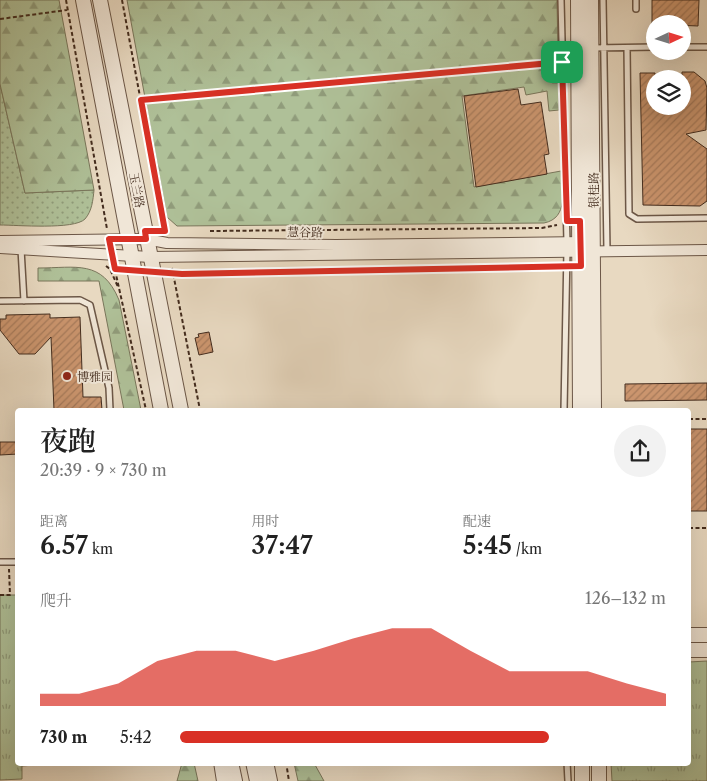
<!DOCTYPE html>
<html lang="zh">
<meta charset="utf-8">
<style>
body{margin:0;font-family:"Libre Caslon Text","Noto Serif SC",serif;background:#f2f2f2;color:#222;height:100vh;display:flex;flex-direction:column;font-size:19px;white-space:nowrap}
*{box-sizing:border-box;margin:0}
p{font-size:16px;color:#767676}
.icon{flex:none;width:28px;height:28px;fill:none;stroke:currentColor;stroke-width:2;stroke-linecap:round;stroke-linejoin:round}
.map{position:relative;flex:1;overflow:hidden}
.sheet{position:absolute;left:15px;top:408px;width:676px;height:358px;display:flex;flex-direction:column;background:#fff;border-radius:5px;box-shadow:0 5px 20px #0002}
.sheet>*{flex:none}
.needle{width:32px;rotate:86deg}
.tools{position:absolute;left:646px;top:15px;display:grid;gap:10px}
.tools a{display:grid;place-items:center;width:45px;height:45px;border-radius:50%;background:#fff;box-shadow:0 5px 20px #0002;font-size:25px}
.pin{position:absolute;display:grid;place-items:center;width:42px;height:42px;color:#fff;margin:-21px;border-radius:10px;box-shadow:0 2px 8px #0006}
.round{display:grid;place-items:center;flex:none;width:52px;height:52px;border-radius:26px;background:#f2f2f2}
.summary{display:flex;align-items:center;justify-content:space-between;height:85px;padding:0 25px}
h1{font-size:28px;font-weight:600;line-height:38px}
.metrics{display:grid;grid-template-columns:repeat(3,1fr);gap:8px;height:85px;padding:5px 25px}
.metrics div{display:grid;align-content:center}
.metrics b{font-size:25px;font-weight:600}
.metrics small{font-size:14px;font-weight:400}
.metrics p{font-size:14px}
.chart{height:140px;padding:10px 25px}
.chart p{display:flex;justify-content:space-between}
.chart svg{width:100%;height:90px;margin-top:5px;fill:#d93025;opacity:.7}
ul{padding:0 25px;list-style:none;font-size:16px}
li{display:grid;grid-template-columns:80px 60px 1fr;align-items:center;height:38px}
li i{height:12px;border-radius:6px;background:#d93025}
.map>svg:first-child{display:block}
</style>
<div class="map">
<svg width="707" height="781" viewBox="0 0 707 781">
<defs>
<pattern id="grass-dots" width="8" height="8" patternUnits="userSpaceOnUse" patternTransform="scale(1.25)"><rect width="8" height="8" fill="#afc098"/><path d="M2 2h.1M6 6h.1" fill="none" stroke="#909c7b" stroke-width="1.8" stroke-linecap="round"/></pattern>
<pattern id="forest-firs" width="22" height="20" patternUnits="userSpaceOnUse" patternTransform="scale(1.25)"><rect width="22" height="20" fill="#afc098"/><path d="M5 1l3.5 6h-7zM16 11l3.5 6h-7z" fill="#909c7b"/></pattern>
<pattern id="park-tufts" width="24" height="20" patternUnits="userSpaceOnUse" patternTransform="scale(1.25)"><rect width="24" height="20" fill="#afc098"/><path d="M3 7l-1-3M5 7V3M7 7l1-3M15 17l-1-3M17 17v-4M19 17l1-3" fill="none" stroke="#909c7b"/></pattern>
<pattern id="building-hatch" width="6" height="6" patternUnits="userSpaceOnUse" patternTransform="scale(1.25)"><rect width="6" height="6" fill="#cb956e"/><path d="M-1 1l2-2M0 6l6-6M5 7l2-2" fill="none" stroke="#a67a5a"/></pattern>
</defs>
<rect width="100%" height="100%" fill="#e8d9c1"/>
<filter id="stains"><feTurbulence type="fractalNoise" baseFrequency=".004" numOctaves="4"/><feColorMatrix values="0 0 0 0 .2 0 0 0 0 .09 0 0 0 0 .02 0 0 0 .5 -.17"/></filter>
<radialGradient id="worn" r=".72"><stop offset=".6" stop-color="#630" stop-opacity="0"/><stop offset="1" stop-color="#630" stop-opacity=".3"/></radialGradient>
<path fill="url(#grass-dots)" stroke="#79765b" d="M 0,84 L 25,193 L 94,190 C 93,200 92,211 85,219 C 74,230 17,225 0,225 Z"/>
<path fill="url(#forest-firs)" stroke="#79765b" d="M 0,0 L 59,0 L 94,190 L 25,193 L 0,84 Z
M 127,0 L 557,0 L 559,110 L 549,111 L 547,91 L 526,95 L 524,87 L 462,96 L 474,187 L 561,171 C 562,190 569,218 544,223 L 177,226 L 167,217 Z
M 38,268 C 76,268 102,259 119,300 L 141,410 L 124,410 L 99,281 L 38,281 Z
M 182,763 L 194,763 L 198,781 L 177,781 Z
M 294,763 L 314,763 L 324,781 L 298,781 Z"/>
<path fill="url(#park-tufts)" stroke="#79765b" d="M 0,595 L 17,595 L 18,762 L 58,763 L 22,766 L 22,779 L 0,780 Z
M 707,661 L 707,781 L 612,781 L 611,763 L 689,762 L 689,662 Z"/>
<path fill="url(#building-hatch)" stroke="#432c1e" d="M 652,0 L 699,0 L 698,26 L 652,24 Z
M 682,72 L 694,72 L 705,81 L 707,88 L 706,130 L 686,134 L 707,149 L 707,201 L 700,206 L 643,205 L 640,73 L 655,73 L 655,106 L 682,106 Z
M 518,89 L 521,105 L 541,102 L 549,154 L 544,155 L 547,174 L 476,187 L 464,96 Z
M 50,314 L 50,318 L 80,317 L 83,397 L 101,397 L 102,410 L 54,410 L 51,337 L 35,354 L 19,354 L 0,330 L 0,319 L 6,319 L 6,315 Z
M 209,332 L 213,352 L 199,355 L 195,338 L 199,337 L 198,334 Z
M 707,383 L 707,400 L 625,401 L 625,384 Z
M 689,429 L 707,429 L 707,511 L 689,511 Z
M 0,442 L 18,442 L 18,454 L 0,455 Z"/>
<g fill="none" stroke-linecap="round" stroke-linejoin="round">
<g stroke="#6c5747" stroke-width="8">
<path id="service" d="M 561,0 L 567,242
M 603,0 L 607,250
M 636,0 L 636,9
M 682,47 L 707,47
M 593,48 L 655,47
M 627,48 L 629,214 L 637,219 L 707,218
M 21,249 L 24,301
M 0,301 L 80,300 L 90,305 L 109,388 L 110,410
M 564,410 L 567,250
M 0,562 L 18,562
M 567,762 L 568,781"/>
</g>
<g stroke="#6c5747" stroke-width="12">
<path id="minor" d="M 0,241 L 146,239 L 167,243 L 336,245 L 586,242
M 0,248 L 150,257 L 707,250"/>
</g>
<g stroke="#6c5747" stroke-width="16">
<path id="tertiary" d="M 83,0 L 161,410
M 100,0 L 181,410
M 578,0 L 580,410
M 591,0 L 594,410
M 689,635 L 707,635
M 689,650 L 707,650
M 221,762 L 224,781
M 231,762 L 235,781
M 253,762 L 257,781
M 266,762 L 270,781
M 582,762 L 582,781
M 599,762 L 599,781"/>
</g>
<path stroke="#432c1e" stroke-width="2" stroke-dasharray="4 2.5" stroke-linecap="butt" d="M 66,0 L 107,229
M 122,0 L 165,231
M 0,19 L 67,10
M 141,101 L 554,63
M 210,231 L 542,228 L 557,225
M 106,266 L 110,269 L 118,287
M 172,268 L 200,410
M 110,269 L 121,270
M 115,270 L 146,410
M 168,273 L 558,266
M 689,419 L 707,419
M 689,528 L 707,528
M 0,595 L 10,595 L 9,569
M 286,762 L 289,781"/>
<use href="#service" stroke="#f0e6d7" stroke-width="5"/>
<use href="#minor" stroke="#f0e6d7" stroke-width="10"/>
<use href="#tertiary" stroke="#f0e6d7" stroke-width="14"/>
</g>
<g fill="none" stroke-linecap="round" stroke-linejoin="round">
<g stroke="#fff" stroke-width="10">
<path id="route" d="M 562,62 L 567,221 L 580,221 L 581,266 L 182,274 L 115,269 L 109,239 L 146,239 L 145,231 L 165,231 L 141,100 Z"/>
</g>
<use href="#route" stroke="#d93025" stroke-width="6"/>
</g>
<circle fill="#8f2418" stroke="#f0e6d7" stroke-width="2" cx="67" cy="376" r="5"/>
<g text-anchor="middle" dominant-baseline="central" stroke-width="4" stroke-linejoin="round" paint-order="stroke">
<g font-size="12" fill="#432c1e" stroke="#f0e6d7">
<text transform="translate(137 190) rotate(79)">玉兰路</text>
<text transform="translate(593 190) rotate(-90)">银桂路</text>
<text transform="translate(305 232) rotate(1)">慧谷路</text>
</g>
<g font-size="12" fill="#432c1e" stroke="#f0e6d7" text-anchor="start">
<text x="77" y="376">博雅园</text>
</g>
</g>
<rect width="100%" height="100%" filter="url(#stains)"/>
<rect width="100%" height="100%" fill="url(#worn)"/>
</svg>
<div class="tools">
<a><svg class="needle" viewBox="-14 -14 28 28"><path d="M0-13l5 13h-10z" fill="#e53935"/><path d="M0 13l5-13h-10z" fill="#767676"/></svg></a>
<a><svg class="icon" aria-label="layers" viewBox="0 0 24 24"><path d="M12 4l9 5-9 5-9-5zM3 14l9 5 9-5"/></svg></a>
</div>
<div class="pin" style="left:562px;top:62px;background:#1e9e55"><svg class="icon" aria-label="arrive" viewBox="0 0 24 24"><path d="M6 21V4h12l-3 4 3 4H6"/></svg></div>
<section class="sheet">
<div class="summary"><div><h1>夜跑</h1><p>20:39 · 9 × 730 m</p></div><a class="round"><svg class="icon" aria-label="share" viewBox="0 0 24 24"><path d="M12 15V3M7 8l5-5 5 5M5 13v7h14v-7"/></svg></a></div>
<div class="metrics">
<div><p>距离</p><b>6.57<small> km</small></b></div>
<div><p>用时</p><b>37:47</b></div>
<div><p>配速</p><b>5:45<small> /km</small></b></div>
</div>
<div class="chart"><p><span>爬升</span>126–132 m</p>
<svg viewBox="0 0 160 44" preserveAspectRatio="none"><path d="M0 44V38L10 38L20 33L30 22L40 17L50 17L60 22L70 17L80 11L90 6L100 6L110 17L120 27L130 27L140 27L150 33L160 38V44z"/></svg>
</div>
<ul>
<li><b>730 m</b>5:42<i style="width:76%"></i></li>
</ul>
</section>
</div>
